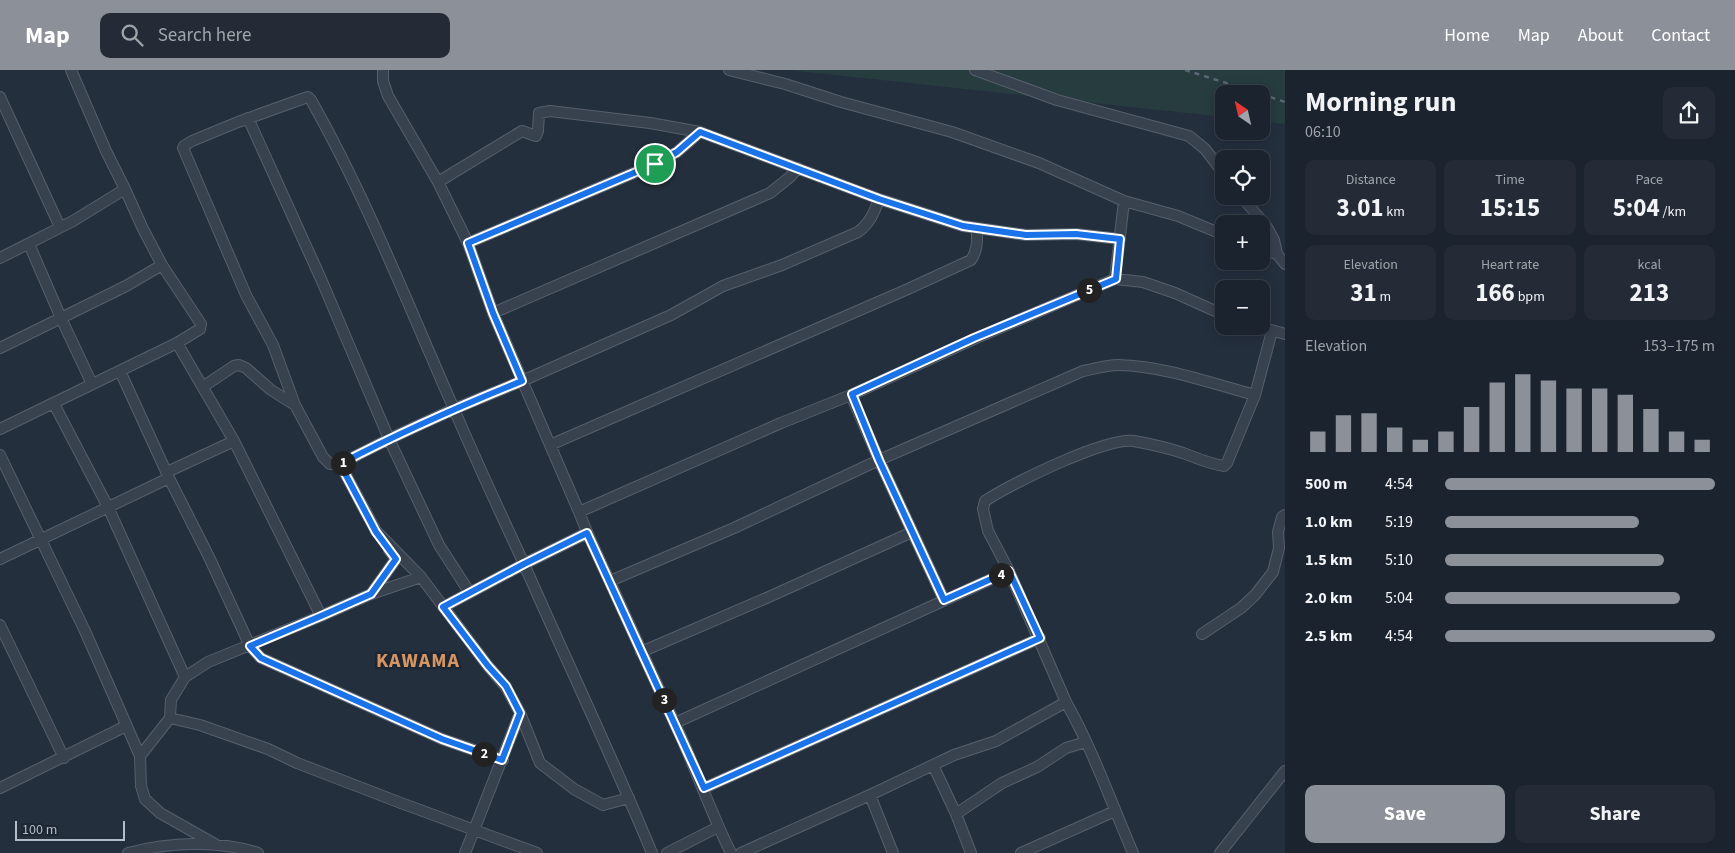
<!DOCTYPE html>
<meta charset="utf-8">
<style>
body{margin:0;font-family:"Source Sans 3",sans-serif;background:#242b36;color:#f1f3f6;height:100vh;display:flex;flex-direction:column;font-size:19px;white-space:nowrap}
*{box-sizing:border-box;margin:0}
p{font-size:16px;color:#a0a4aa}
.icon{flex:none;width:28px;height:28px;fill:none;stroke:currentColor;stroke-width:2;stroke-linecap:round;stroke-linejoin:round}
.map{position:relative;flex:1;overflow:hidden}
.details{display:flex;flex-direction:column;background:#1b232e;width:450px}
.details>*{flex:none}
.needle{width:32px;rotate:326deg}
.buttons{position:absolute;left:1215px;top:15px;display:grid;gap:10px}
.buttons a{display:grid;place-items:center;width:55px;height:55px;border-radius:10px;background:#1b232e;box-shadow:0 2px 12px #0003,0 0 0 1px #39404a;font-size:25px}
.scale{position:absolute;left:15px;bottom:12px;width:110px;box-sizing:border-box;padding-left:5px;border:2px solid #b4bcc9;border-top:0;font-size:14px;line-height:18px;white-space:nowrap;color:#b4bcc9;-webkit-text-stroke:4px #1d2633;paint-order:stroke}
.pin{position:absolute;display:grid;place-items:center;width:42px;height:42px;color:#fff;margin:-21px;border:2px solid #fff;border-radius:50%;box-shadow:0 1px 5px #0007}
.km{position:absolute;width:25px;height:25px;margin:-12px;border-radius:50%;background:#222;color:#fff;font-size:14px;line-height:25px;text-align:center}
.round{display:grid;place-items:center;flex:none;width:52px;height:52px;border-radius:10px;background:#242b36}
.headline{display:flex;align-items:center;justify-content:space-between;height:85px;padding:0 20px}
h1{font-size:28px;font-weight:700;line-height:38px}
.stats{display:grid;grid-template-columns:repeat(3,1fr);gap:8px;height:85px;padding:5px 20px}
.stats div{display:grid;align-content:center;border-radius:10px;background:#242b36;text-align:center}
.stats b{font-size:25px;font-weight:700}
.stats small{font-size:14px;font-weight:400}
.stats p{font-size:14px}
.chart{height:140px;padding:10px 20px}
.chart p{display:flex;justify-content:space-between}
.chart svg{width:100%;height:90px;margin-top:5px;stroke:#8c9099;stroke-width:6}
.cta{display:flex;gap:10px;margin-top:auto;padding:10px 20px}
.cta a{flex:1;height:58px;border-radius:10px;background:#8c9099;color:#fff;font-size:20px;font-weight:700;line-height:58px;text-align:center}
.cta a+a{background:#242b36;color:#f1f3f6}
ul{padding:0 20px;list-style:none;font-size:16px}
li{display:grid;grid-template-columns:80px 60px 1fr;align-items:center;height:38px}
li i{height:12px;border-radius:6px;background:#8c9099}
header{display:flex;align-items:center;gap:30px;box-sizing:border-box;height:70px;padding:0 25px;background:#8c9099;color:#fff}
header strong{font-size:24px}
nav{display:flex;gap:28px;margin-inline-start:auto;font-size:18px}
.search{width:350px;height:45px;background:#242b36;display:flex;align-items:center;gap:12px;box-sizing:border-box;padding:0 18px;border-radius:10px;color:#a0a4aa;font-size:19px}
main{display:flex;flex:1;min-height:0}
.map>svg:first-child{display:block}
</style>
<header>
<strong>Map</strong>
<div class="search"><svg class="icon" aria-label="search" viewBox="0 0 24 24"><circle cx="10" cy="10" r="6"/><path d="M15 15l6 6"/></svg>Search here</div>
<nav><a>Home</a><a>Map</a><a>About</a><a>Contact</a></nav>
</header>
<main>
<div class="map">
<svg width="1285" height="783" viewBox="0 0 1285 783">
<rect width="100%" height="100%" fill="#242f3e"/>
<path fill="#263c3f" d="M 789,0 L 1285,0 L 1285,54 L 1261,51 L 1261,24 L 1224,24 L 1224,47 Z"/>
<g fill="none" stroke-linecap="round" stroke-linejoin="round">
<g stroke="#565f6c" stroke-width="12">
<path id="minor" d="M 383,0 L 383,11 L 388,26 L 438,112 L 468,173 L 493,243 L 579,442 C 588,466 599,489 610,512 C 631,559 653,606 675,654 C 695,696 710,741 731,783
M 729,0 L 785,14 L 841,32 L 952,62 L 1039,93 L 1124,131 L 1178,146 L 1224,165
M 975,0 L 1057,30 L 1189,66 L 1205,79 L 1224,104
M 0,27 L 60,157
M 248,48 L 321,209 L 389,369 L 439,475 L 470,523
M 438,112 L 522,61 L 536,66 L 538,61 L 539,43 L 550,41 L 650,53 L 700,62 L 879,129 L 963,156 L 1026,165 L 1076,164 L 1120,169
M 125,119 L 143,159 L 162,195 L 201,254 L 200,259 L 177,273
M 1241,126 L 1267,157 L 1274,170 L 1277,184 L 1285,194
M 468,173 L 655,94 L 677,82 L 700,62
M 29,174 L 61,248 L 92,314
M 1261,179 L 1277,184
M 0,188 L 73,151 L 125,119 L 106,81 L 71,0
M 1115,209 L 1124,131
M 493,243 L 770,123 L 790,107 L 798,98
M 1257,256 L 1285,264
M 0,278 L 126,216 L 162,195
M 120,301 L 169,408 L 209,487 L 250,576 L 261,588 L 442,669 L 503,690
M 204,316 L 234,296 L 239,295 L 246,298 L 271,320 L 295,335
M 851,325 L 879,390 L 944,530
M 1255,325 L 1272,261
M 54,334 L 108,437 L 185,607
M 0,359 L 177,273 L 234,371 L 321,546
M 550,375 L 908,219 L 971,190 C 978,180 977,170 977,159
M 0,385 L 85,561 L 140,686
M 340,394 L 376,461 L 421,507 L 488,596 L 506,617 L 520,643 L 540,693 L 574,719 L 603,735 L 629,728
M 167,402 L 234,371
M 579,442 L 781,353 L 851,325 L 974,269 L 1115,209 L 1143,212 L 1175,223 L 1224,245
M 587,463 L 524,494 C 566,590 612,686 652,783
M 0,489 L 169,408
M 610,511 L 734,458 L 879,390 L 1083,301 C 1094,299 1106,295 1118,295 C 1164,296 1210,313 1255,325 L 1227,393 L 1224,396 C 1210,394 1196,388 1183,383 C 1168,378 1150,374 1134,371 C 1106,367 1010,414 985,431 L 983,439 L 988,461 L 1009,501 L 1066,632 C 1093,680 1111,732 1133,783
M 371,524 L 396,489 L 389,480
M 443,537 L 524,494 C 500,442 476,391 454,339 C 408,235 367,129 311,30 L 308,27 L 302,29 L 238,52 L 192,71 L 184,76 L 183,78 L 246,225 L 273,275 L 295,335 L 323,387 L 330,394 L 340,394 L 389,369 L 454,339 L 522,311 L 671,245 L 723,216 L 782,195 L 858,162 C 870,153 874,143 879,129
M 0,555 L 64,688
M 1202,564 L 1241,538 L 1255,525 L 1273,502 L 1279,478 L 1278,462 L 1282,447 L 1285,445
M 641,582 L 771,526 L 912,462
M 170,648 L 200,655 L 268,679 L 297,693 L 401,733 L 537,783
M 675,653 L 1009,501
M 933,695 L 956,744
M 0,718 L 126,656
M 704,718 L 1040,568
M 870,725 L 893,783
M 215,774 L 160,743 L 145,729 L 141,716 L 140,686 L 170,648 L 171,630 L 185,607 L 208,592 L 321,546 L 371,524 L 421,507
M 128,783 C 169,772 218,770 258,783
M 465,783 L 520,643
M 667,783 L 718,757
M 741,783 L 870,725 L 954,685 L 996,671 L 1066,632
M 971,783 L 956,744 L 1002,713 L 1037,697 L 1066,678 L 1086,672
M 1021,783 L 1115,741
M 1220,783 L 1285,701"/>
</g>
<use href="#minor" stroke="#38414e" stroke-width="10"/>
<path stroke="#5a6575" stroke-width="2.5" stroke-dasharray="5 5" stroke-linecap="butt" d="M 1185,0 L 1261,24
M 1261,24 L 1285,32"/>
</g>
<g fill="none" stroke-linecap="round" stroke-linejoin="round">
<g stroke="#fff" stroke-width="10">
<path id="route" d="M 700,62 L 879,129 L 963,156 L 1026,165 L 1076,164 L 1120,169 L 1116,209 L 974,268 L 852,324 L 879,390 L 944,530 L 1009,501 L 1040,568 L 704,718 L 587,463 L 524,494 L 443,537 L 488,596 L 506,616 L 520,643 L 502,690 L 442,669 L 261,588 L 250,576 L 321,546 L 371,524 L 396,489 L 376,462 L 340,394 C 399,363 460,336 522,311 L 493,243 L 468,173 L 655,94 L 677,82 Z"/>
</g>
<use href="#route" stroke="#1a73e8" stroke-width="6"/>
</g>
<g text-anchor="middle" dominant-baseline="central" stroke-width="5" stroke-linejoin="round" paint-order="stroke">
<g font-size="20" font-weight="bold" letter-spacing="1" fill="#d59563" stroke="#1d2633">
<text x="418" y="591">KAWAMA</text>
</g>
</g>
</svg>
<div class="buttons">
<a><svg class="needle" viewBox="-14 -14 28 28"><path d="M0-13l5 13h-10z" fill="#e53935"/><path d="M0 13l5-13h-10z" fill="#a0a4aa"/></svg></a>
<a><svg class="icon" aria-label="locate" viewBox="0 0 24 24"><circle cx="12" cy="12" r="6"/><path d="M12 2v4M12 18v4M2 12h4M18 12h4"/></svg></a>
<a>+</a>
<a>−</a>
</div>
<div class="scale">100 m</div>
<div class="pin" style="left:655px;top:94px;background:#1e9e55"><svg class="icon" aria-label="arrive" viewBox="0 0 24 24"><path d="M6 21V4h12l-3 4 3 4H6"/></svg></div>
<b class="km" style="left:343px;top:393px">1</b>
<b class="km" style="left:484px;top:684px">2</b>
<b class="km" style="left:664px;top:630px">3</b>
<b class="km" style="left:1001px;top:505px">4</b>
<b class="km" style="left:1089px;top:220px">5</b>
</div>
<section class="details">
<div class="headline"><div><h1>Morning run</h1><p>06:10</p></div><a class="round"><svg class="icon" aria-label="share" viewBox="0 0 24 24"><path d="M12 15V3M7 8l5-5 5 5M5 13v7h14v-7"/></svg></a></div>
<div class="stats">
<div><p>Distance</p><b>3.01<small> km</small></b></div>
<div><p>Time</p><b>15:15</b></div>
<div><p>Pace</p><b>5:04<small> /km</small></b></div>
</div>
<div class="stats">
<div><p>Elevation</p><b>31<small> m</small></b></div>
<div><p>Heart rate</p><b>166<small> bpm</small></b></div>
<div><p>kcal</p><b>213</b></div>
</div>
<div class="chart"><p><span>Elevation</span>153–175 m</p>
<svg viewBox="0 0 160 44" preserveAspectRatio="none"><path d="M5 44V34M15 44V26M25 44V25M35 44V32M45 44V38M55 44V34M65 44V22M75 44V10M85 44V6M95 44V9M105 44V13M115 44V13M125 44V16M135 44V23M145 44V34M155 44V38"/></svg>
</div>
<ul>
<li><b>500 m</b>4:54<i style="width:100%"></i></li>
<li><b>1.0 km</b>5:19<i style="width:72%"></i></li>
<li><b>1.5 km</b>5:10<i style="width:81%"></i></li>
<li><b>2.0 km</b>5:04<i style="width:87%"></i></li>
<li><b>2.5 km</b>4:54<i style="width:100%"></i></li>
</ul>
<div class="cta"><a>Save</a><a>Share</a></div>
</section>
</main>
